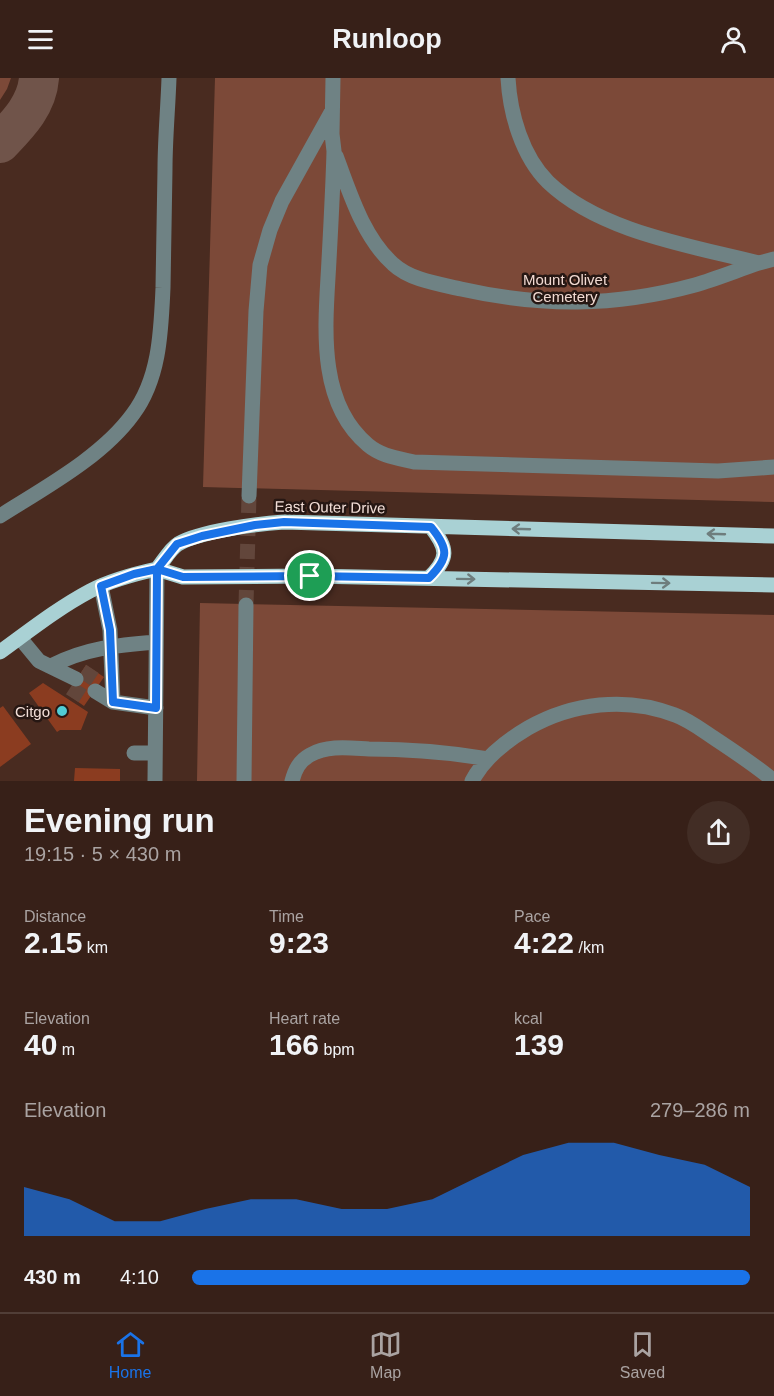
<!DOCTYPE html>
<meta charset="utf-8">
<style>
body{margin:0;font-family:Helvetica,sans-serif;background:#422d25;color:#f1f3f6;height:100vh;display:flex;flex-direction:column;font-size:22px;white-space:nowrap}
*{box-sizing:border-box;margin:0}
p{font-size:20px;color:#aaa3a2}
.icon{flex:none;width:33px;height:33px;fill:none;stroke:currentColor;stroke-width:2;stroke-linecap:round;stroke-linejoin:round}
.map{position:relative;height:703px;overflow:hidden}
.drawer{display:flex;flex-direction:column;background:#372018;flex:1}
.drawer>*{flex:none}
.pin{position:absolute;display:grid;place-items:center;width:51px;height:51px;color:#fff;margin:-26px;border:3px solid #fff;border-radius:50%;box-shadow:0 2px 6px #0007}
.round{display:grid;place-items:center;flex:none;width:63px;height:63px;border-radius:32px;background:#422d25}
.overview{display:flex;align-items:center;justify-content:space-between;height:102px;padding:0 24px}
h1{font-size:33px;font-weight:700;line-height:45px}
.metrics{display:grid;grid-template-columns:repeat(3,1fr);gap:9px;height:102px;padding:6px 24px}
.metrics div{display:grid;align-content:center}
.metrics b{font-size:30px;font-weight:700}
.metrics small{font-size:16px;font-weight:400}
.metrics p{font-size:16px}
.chart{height:168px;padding:12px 24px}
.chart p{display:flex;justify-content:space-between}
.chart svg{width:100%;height:108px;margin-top:6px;fill:#1a73e8;opacity:.7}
ul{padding:0 24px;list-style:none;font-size:20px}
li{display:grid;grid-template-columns:96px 72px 1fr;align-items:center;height:45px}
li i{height:15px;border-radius:8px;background:#1a73e8}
header{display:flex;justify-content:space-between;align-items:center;height:78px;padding:0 24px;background:#372018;font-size:27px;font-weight:700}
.tabs{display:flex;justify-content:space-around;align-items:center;height:84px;border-top:2px solid #513e37;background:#372018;font-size:16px;color:#aaa3a2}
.tabs a{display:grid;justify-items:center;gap:3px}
.tabs .on{color:#1a73e8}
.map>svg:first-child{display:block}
</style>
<header><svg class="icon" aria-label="menu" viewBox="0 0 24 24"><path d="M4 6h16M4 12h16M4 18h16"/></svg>Runloop<svg class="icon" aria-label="person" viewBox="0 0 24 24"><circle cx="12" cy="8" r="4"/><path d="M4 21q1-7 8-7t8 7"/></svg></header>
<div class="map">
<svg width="774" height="703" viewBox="0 0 774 703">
<rect width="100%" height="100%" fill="#492b20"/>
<path fill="#7c4938" d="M 0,0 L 11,0 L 7,11 L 0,22 Z
M 215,0 L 774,0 L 774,424 L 203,409 Z
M 200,525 L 774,537 L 774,703 L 197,703 Z"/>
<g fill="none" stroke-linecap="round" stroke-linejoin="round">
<path stroke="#70544a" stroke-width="40" d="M 0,65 C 18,46 37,27 39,0"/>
</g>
<path fill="#8b3c20" d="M 86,587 L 104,599 L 84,628 L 67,616 Z
M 43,605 L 88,634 L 81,652 L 60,652 L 57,654 L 29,615 Z
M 3,628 L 31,666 L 0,689 L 0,630 Z
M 75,690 L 120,691 L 120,703 L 74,703 Z"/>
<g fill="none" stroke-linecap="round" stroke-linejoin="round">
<path stroke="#62463b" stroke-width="15" stroke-dasharray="15 8" stroke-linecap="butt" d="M 246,527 L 249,418
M 82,593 L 100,605
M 70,610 L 89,622"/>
<path stroke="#6f8284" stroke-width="15" d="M 333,0 L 332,56 L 334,73 C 333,109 331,145 329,182 C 326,242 315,323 368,367 C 381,378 397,380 414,384 L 718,393 L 774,389
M 508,0 C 510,36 522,78 548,104 C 600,154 692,168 759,185 L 774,181
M 336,78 C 350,115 363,159 393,186 C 410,202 439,206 461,211 C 541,229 614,229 695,207 C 716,201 738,192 759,185
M 249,418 L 256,233 L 260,187 L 270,152 L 282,123 L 332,33
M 0,438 C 44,410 102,379 133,336 C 160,300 161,252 163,210 C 164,170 164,131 165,91 C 165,61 168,30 169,0
M 101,508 L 110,552 L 113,624
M 20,560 L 39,583 L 76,601
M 51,588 C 85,570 119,567 156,564
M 95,613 L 113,624 L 156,630
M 134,675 L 155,675
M 155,703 L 157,491
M 244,703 L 246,527
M 292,703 C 295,692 299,683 310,677 C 328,667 349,670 369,671 C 409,671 448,674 488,681
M 472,703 C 484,680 506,663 528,650 C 572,625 626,618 675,637 C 689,642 702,652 714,660 C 735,674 755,687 774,703"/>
<path stroke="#a9d1d4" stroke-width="15" d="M 157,491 C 163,484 170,471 178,466 C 200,453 257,446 284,444 L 774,458
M 157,491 L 183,499 L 310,498 L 774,507
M 429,500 C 449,480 448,471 431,449
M 0,574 C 29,553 58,530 90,513 C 111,502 134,496 157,491"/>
</g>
<defs><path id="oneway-shaft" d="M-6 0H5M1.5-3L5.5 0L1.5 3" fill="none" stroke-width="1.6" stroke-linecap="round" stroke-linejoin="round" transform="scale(1.5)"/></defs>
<g stroke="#6e7d7d">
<use href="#oneway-shaft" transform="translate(521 451) rotate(-178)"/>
<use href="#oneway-shaft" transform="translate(716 456) rotate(-178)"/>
<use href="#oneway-shaft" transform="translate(466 501) rotate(1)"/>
<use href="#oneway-shaft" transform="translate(661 505) rotate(1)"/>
</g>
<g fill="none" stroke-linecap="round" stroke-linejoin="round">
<g stroke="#fff" stroke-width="12">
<path id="route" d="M 310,498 L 183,499 L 157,491 L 134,496 L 101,508 L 110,552 L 113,624 L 156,630 L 157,491 L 177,466 L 202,458 L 255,447 L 284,444 L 431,449 C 449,471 449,480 429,500 L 310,498"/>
</g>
<use href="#route" stroke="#1a73e8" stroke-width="8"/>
</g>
<circle fill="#51ccd4" stroke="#261713" stroke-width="2" cx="62" cy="633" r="6"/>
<g text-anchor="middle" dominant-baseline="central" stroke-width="5" stroke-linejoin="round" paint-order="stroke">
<g font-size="15" fill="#f2dad2" stroke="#261713">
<text x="565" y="201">Mount Olivet<tspan x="565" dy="17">Cemetery</tspan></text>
</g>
<g font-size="15" fill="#f2ded7" stroke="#261713">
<text transform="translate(330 429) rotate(1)">East Outer Drive</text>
</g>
<g font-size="15" fill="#f2ded7" stroke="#261713" text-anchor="end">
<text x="50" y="633">Citgo</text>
</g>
</g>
</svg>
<div class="pin" style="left:310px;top:498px;background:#1e9e55"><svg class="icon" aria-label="arrive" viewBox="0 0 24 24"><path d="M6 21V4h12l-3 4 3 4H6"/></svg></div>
</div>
<section class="drawer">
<div class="overview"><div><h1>Evening run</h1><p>19:15 · 5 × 430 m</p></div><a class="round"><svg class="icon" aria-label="share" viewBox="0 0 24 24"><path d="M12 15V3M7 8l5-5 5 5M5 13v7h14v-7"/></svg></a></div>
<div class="metrics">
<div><p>Distance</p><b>2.15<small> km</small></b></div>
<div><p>Time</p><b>9:23</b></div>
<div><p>Pace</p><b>4:22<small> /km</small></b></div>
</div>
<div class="metrics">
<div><p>Elevation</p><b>40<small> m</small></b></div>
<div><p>Heart rate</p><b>166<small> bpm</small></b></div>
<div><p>kcal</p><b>139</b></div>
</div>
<div class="chart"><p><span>Elevation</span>279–286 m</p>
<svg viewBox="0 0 160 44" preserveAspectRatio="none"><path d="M0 44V24L10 29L20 38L30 38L40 33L50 29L60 29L70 33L80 33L90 29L100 20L110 11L120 6L130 6L140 11L150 15L160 24V44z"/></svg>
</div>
<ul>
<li><b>430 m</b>4:10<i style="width:100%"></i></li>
</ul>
</section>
<nav class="tabs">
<a class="on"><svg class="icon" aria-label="home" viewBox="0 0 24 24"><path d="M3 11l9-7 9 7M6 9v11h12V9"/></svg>Home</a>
<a><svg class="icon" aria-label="map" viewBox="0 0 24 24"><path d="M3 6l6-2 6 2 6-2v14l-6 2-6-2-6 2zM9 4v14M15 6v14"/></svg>Map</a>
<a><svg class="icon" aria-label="saved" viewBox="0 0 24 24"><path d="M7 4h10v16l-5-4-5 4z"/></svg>Saved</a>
</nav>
